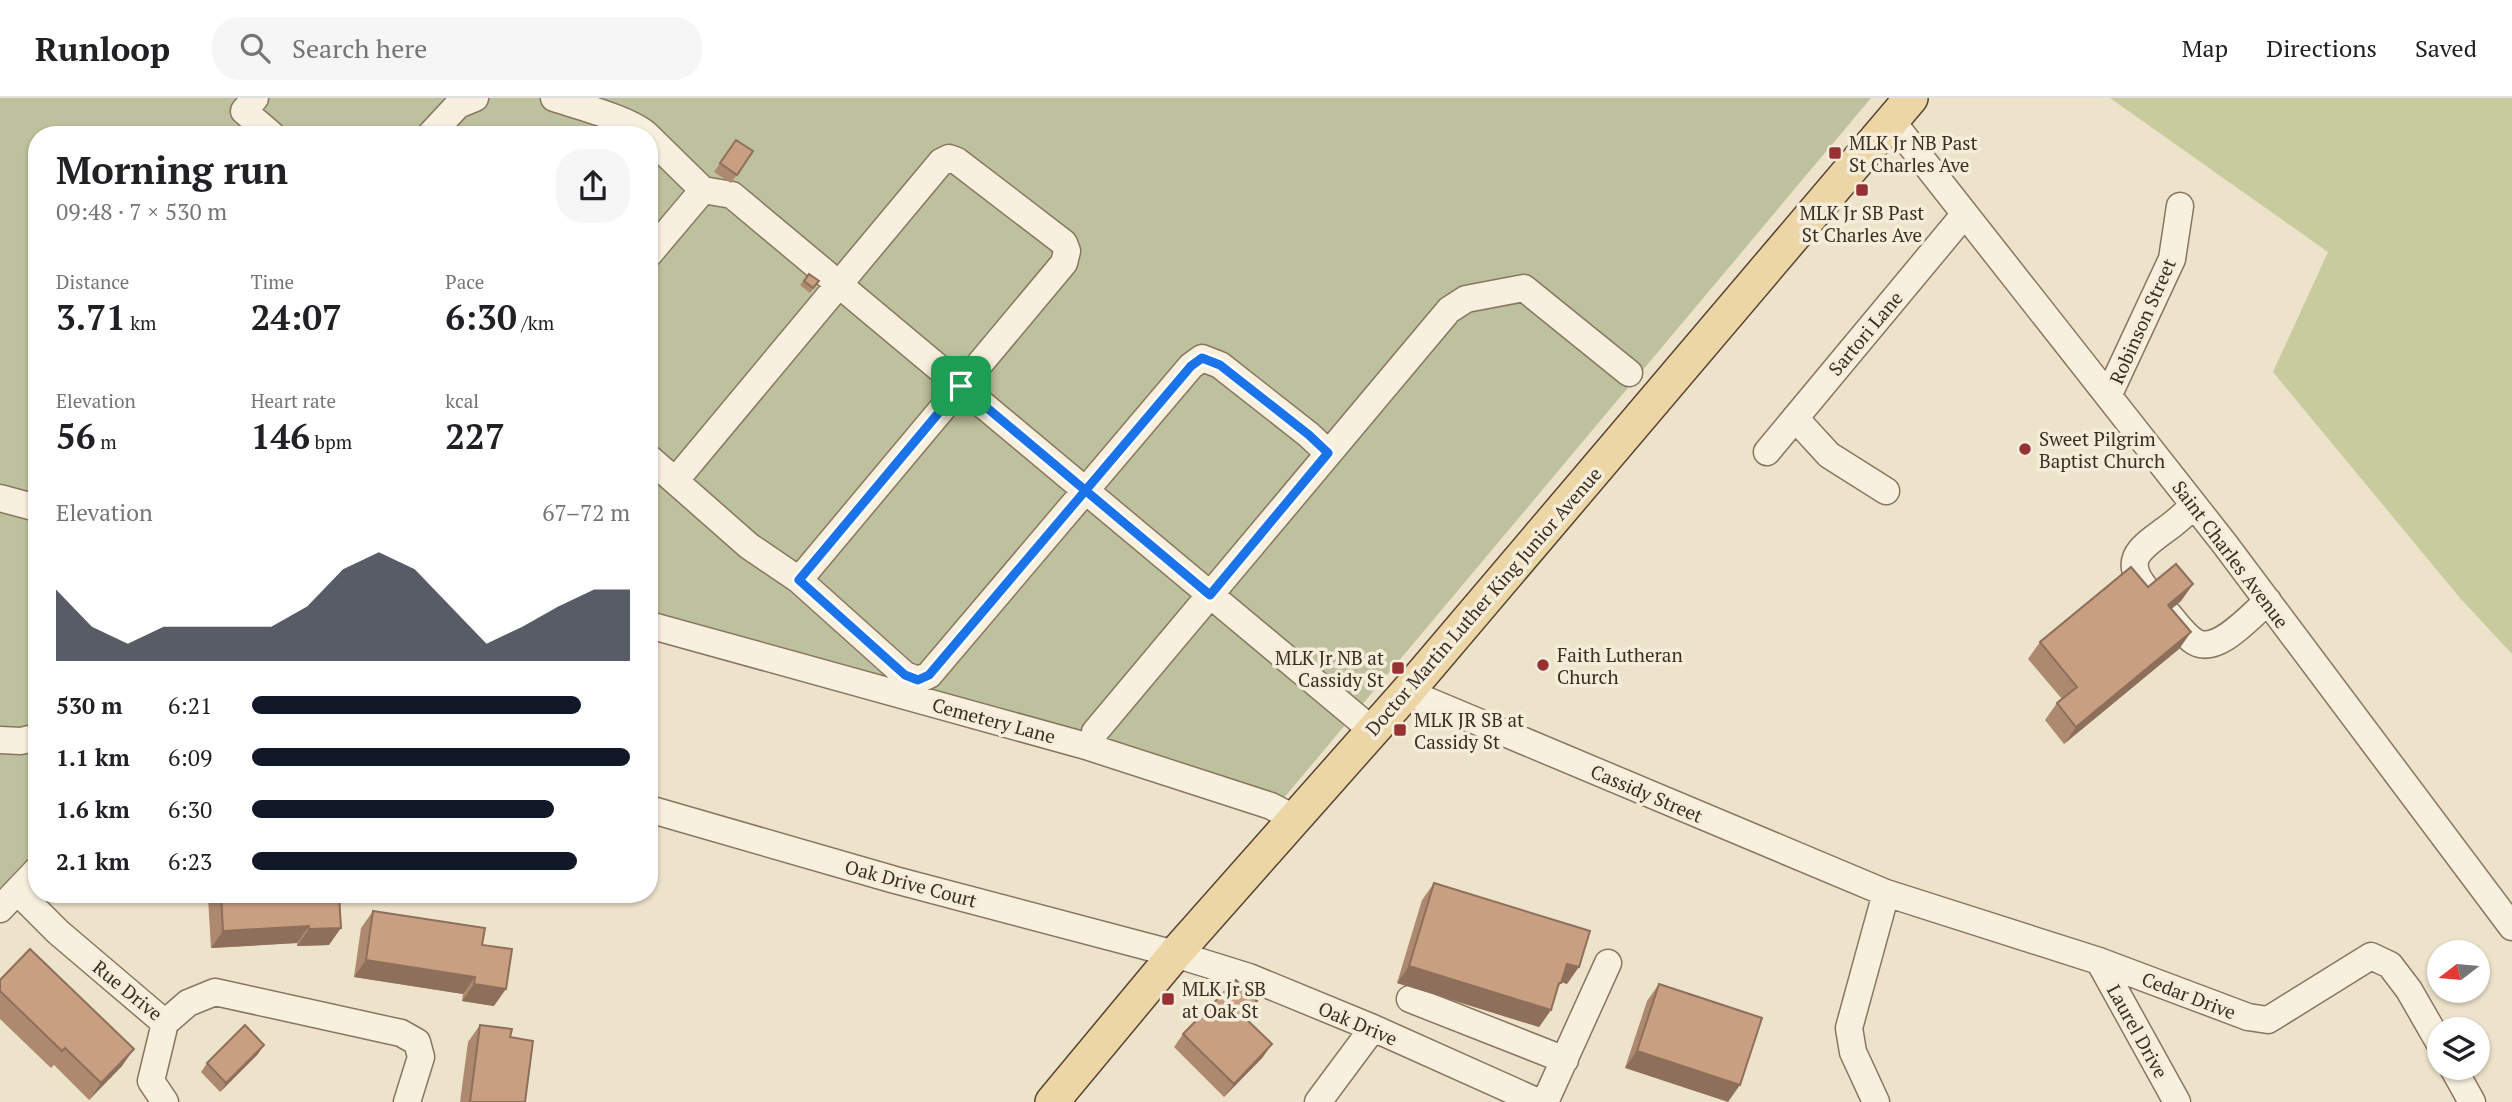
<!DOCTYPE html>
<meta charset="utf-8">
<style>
body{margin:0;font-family:"PT Serif",serif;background:#f6f6f6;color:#202124;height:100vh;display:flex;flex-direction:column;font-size:26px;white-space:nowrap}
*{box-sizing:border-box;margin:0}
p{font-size:23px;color:#757577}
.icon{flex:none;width:38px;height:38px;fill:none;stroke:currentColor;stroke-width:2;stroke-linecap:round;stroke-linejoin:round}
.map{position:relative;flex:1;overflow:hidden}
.details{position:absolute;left:28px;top:28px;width:630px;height:777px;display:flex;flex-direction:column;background:#fff;border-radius:28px;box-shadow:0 2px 5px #0004}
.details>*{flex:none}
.needle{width:46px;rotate:254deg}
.controls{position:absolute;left:2427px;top:842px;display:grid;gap:14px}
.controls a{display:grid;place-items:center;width:63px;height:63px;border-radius:50%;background:#fff;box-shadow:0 2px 5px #0004;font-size:35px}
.pin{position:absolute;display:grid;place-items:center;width:60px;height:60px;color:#fff;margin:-30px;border-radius:14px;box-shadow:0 4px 10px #0006}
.round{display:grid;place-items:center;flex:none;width:74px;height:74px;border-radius:28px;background:#f6f6f6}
.summary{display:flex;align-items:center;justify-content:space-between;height:119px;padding:0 28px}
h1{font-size:38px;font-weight:700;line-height:52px}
.stats{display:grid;grid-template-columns:repeat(3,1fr);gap:10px;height:119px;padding:7px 28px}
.stats div{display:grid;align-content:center}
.stats b{font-size:35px;font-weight:700}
.stats small{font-size:19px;font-weight:400}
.stats p{font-size:19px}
.chart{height:196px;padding:14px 28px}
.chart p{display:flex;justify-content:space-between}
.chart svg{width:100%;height:126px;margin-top:7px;fill:#111827;opacity:.7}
ul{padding:0 28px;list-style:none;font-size:23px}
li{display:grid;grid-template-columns:112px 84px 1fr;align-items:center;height:52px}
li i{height:18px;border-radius:9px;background:#111827}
header{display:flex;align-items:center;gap:42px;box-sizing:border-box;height:98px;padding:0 35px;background:#fff;border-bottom:2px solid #e0e0e0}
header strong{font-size:33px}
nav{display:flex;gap:38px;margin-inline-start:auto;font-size:24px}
.search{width:490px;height:63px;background:#f6f6f6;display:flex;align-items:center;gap:18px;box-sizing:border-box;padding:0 24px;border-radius:28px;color:#757577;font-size:26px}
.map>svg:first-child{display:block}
</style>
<header>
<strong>Runloop</strong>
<div class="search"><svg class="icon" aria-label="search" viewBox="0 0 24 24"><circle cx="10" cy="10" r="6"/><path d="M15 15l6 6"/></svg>Search here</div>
<nav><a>Map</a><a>Directions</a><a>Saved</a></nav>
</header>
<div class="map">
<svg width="2512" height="1004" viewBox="0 0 2512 1004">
<rect width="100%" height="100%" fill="#ede2ca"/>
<path fill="#c7cb9e" d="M 2110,0 L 2512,0 L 2512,556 L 2460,500 L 2273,274 L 2328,154 Z"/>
<path fill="#bdc19d" d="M 0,0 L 1871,0 L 1283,701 L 649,517 L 649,37 L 37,37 L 37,751 L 0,790 Z"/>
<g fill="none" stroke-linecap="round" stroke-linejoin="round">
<g stroke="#8a755f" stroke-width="29">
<path id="minor" d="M 255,0 L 244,13 L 272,37
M 554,0 C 578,8 630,21 647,37
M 1891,22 L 2224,445 L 2512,829
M 430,37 L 458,7 L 475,0
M 649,39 L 703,92
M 649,156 L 703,92 L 732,97 L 1372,632
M 2109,296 L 2172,161 L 2180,108
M 1795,320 L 1829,357 L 1886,393
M 1767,354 L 1964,117
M 649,360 L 749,448 L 799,482 L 905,577 L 918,582 L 929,577 L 1191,268 L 1202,260 L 1220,267 L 1309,337 L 1328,355
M 675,383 L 941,64 L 949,60 L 957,63 L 1064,145 L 1067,153 L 1064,165 L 799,482
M 0,400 L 37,410
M 2148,493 C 2121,463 2139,451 2165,432 C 2175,425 2185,416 2194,407
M 2168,516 C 2176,525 2185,538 2195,544 C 2218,557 2251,517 2268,503
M 649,527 L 1086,648 L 1271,708 L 1294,720
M 1407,594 L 1886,795 L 2099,863 L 2248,919 L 2268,922 L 2371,858 L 2390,867 L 2409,892 L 2440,946
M 1095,634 L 1449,212 L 1466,201 L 1524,190 L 1629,275
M 0,642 L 21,643 L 37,639
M 649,711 L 895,782 L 1175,856 L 1249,879 L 1373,930 L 1538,1004
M 17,793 L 58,834 L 165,925 L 188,905 L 215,894 L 401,935 L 417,944 L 421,959 L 407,1004
M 0,811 L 37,772
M 2099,863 L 2177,1004
M 1410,901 L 1565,962
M 165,925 L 151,983 L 165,1004
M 2453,970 L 2472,1004
M 1318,1004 L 1373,930
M 1545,1004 L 1608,865
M 1876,1004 L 1853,954 L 1849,930 L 1886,795"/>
</g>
<g stroke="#584333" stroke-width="36">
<path id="major" d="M 1052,1004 L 1175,856 L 1407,594 L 1911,0"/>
</g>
<use href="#minor" stroke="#f8f0de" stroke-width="26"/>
<use href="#major" stroke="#edd6a5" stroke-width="33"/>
</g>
<path fill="#ad8970" d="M 736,42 L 753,53 L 731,85 L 714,74 Z
M 809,176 L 819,183 L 810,195 L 800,187 Z
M 2193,486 L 2181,503 L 2171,511 L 2191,534 L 2179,551 L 2064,646 L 2045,622 L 2057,605 L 2062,601 L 2028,561 L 2040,544 L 2148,489 Z
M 1434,785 L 1567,886 L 1561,884 L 1558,890 L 1551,912 L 1539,929 L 1397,885 L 1422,802 Z
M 211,796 L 339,796 L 329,847 L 297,848 L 297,845 L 211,850 L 208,800 Z
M 373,813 L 482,847 L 494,908 L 462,903 L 463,896 L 354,879 L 361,830 Z
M 0,882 L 122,968 L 89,1002 L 54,967 L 51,970 L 0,921 Z
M 1659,886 L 1762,920 L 1625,970 L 1647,903 Z
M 1248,916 L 1244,919 L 1263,959 L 1224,999 L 1174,949 L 1183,936 Z
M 480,927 L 525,1004 L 460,1004 L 468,944 Z
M 258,956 L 220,994 L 201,974 L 207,965 Z"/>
<path fill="#8d6f5b" d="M 2193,486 L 2181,503 L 2156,524 L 2168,507 Z
M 2191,534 L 2179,551 L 2064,646 L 2076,629 Z
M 309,828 L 297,845 L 211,850 L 223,833 Z
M 341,830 L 329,847 L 297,848 L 309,831 Z
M 366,862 L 475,879 L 463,896 L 354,879 Z
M 1567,866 L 1579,869 L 1567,886 L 1555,882 Z
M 1409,868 L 1551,912 L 1539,929 L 1397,885 Z
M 474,886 L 506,891 L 494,908 L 462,903 Z
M 1257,903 L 1248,916 L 1234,930 L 1243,918 Z
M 1272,946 L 1263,959 L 1224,999 L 1234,986 Z
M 264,947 L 258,956 L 220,994 L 226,985 Z
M 134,951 L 122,968 L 89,1002 L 101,985 Z
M 1637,953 L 1740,987 L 1728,1004 L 1625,970 Z"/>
<path fill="#c99f82" stroke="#8d6f5b" stroke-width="2" d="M 736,42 L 753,53 L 737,77 L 720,65 Z
M 809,176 L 819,183 L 813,190 L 804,183 Z
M 649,377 L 653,381 L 649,385 Z
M 2176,466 L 2193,486 L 2168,507 L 2191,534 L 2076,629 L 2057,605 L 2077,589 L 2040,544 L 2131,469 L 2148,489 Z
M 1434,785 L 1590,833 L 1579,869 L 1567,866 L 1561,885 L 1559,885 L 1551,912 L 1409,868 Z
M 221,796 L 339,796 L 341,830 L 309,831 L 309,828 L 223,833 Z
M 373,813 L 485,830 L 482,847 L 512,851 L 506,891 L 474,886 L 475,879 L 366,862 Z
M 30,851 L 134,951 L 101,985 L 65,950 L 62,953 L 0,893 L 0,882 Z
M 1236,882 L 1257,903 L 1243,918 L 1272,946 L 1234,986 L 1183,936 Z
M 1659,886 L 1762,920 L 1740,987 L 1637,953 Z
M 245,927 L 264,947 L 226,985 L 207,965 Z
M 480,927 L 512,931 L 510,939 L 533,943 L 525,1004 L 470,1004 Z"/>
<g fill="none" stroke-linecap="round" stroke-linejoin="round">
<g stroke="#fff" stroke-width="14">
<path id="route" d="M 961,288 L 1210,497 L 1328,355 L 1309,337 L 1220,267 L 1202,260 L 1191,268 L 929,577 L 918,582 L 905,577 L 799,482 L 961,288"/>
</g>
<use href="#route" stroke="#1a73e8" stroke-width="9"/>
</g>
<g fill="#963234" stroke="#f5edda" stroke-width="2.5">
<rect x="1828" y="48" width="14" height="14" rx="3.5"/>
<rect x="1855" y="85" width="14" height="14" rx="3.5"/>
<circle cx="2025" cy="351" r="7"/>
<circle cx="1543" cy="567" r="7"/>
<rect x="1391" y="563" width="14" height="14" rx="3.5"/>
<rect x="1393" y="625" width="14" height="14" rx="3.5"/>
<rect x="1161" y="894" width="14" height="14" rx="3.5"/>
</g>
<g text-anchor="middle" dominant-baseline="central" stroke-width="7" stroke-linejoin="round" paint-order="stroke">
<g font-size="19" fill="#3b2e22" stroke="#f5edda" text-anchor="start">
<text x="1849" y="44">MLK Jr NB Past<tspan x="1849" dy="22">St Charles Ave</tspan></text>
<text x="1862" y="114" text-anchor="middle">MLK Jr SB Past<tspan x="1862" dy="22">St Charles Ave</tspan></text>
<text x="2039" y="340">Sweet Pilgrim<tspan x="2039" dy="22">Baptist Church</tspan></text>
<text x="1557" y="556">Faith Lutheran<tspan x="1557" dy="22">Church</tspan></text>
<text x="1384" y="559" text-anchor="end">MLK Jr NB at<tspan x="1384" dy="22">Cassidy St</tspan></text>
<text x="1414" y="621">MLK JR SB at<tspan x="1414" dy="22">Cassidy St</tspan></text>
<text x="1182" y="890">MLK Jr SB<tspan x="1182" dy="22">at Oak St</tspan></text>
</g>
<g font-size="19" fill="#3b2e22" stroke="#f5edda">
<text transform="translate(2142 223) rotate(-66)">Robinson Street</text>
<text transform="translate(1865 235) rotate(-50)">Sartori Lane</text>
<text transform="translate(2231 456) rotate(53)">Saint Charles Avenue</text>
<text transform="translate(1483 503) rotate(-49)">Doctor Martin Luther King Junior Avenue</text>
<text transform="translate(994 622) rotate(15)">Cemetery Lane</text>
<text transform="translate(1647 695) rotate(23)">Cassidy Street</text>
<text transform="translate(911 785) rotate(15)">Oak Drive Court</text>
<text transform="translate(128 892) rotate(39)">Rue Drive</text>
<text transform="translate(2189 897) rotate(21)">Cedar Drive</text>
<text transform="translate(1358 925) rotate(23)">Oak Drive</text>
<text transform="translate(2138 933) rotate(61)">Laurel Drive</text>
</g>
</g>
</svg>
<div class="controls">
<a><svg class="needle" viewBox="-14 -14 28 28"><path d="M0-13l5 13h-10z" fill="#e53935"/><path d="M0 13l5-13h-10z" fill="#757577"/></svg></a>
<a><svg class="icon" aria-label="layers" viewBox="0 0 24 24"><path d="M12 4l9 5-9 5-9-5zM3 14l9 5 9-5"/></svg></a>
</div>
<div class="pin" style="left:961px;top:288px;background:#1e9e55"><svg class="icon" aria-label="arrive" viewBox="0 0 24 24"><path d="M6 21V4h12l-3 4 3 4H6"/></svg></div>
<section class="details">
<div class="summary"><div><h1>Morning run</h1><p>09:48 · 7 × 530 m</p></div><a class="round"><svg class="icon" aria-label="share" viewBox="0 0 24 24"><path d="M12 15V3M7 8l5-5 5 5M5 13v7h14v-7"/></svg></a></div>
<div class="stats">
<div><p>Distance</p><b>3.71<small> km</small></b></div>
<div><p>Time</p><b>24:07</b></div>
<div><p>Pace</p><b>6:30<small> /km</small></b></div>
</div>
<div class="stats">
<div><p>Elevation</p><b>56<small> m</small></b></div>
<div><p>Heart rate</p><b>146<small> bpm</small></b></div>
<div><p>kcal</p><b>227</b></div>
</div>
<div class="chart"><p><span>Elevation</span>67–72 m</p>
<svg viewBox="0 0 160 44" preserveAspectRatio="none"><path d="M0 44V19L10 32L20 38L30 32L40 32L50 32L60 32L70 25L80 12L90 6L100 12L110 25L120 38L130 32L140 25L150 19L160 19V44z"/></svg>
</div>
<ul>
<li><b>530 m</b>6:21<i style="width:87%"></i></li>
<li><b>1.1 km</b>6:09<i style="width:100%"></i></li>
<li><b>1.6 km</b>6:30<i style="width:80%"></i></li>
<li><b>2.1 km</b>6:23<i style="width:86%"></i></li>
</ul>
</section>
</div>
